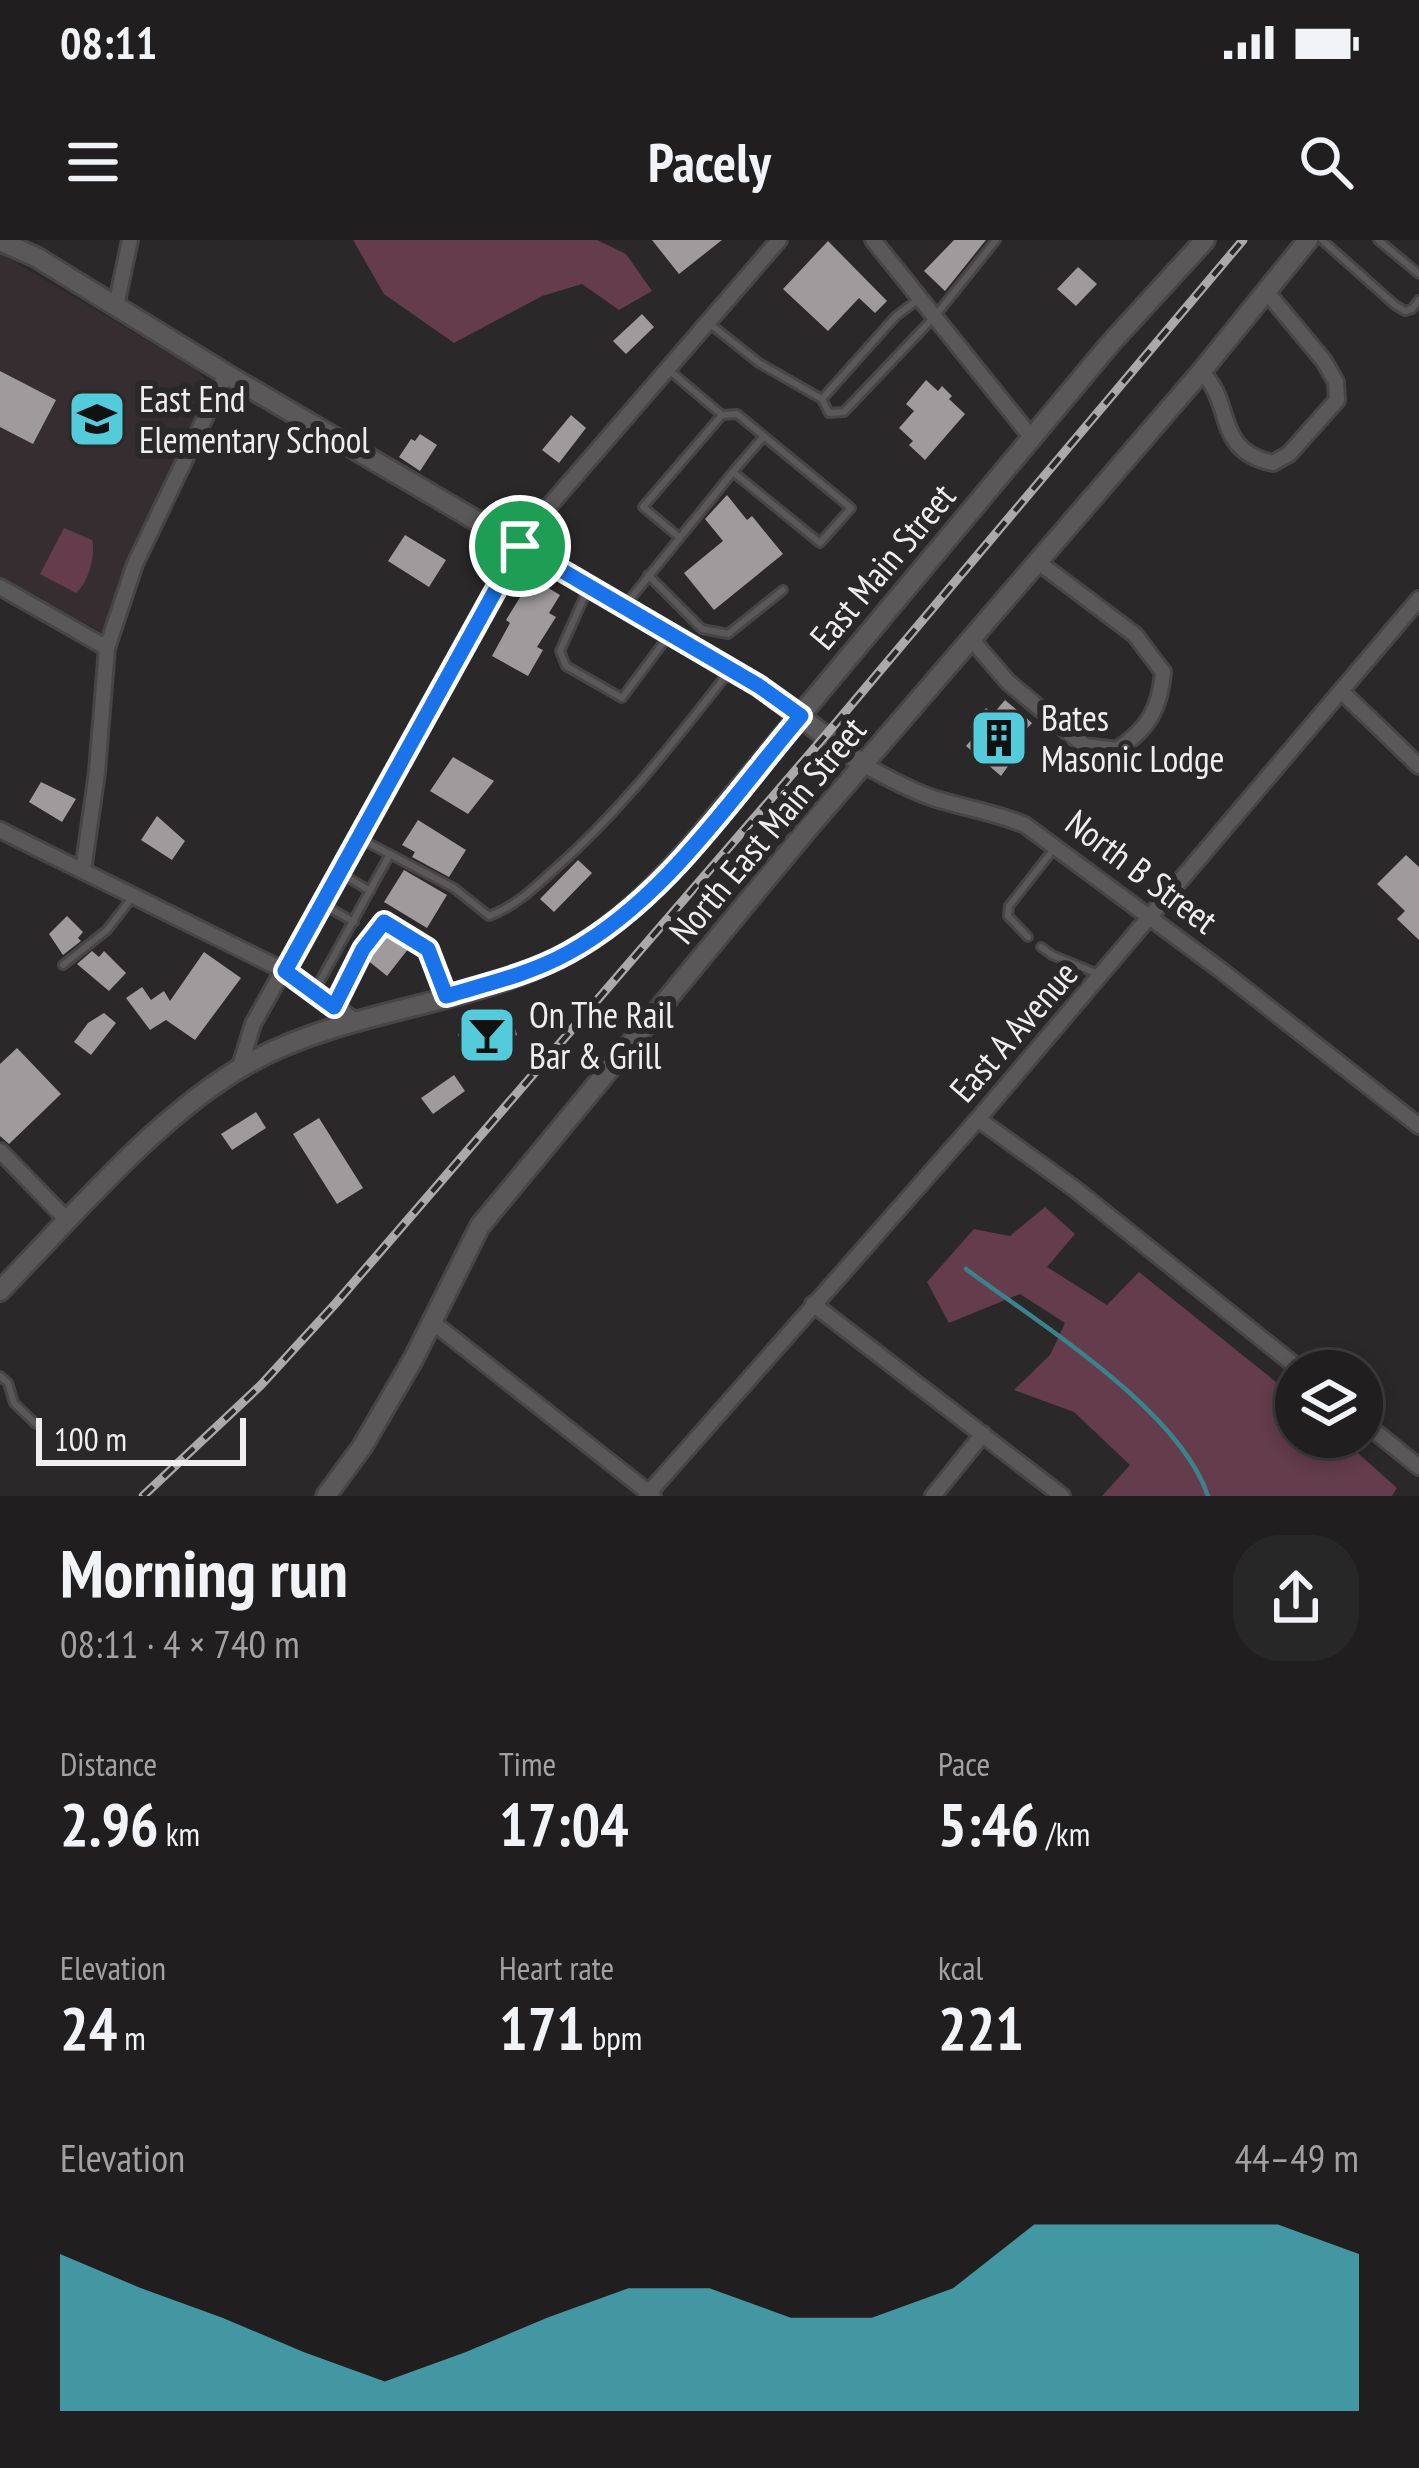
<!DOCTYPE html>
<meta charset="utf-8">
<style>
body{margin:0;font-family:"PT Sans Narrow",sans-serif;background:#282727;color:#f1f3f6;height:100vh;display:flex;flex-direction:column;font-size:45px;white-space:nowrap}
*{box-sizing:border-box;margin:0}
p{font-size:39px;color:#a2a2a4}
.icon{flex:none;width:66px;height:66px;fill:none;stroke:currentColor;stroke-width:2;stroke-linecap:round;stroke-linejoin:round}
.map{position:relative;height:1256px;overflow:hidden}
.panel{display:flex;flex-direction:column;background:#201e1e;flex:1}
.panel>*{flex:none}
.tools{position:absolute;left:1275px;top:1110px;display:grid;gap:24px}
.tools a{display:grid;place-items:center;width:108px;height:108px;border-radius:50%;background:#201e1e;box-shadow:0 6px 18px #0003,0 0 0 3px #3d3c3c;font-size:60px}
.scale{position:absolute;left:36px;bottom:30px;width:210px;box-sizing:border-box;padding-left:12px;border:6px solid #f0eeee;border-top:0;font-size:33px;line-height:42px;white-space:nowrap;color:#f0eeee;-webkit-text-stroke:9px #2a2828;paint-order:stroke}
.pin{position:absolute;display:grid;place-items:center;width:102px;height:102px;color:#fff;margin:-51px;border:6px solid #fff;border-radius:50%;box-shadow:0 3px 12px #0007}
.round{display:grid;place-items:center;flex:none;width:126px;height:126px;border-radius:48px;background:#282727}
.head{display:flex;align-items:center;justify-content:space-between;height:204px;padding:0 60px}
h1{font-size:66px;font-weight:600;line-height:90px}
.stats{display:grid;grid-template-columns:repeat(3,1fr);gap:18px;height:204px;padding:12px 60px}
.stats div{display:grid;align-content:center}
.stats b{font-size:60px;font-weight:600}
.stats small{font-size:33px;font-weight:400}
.stats p{font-size:33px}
.chart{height:336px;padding:24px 60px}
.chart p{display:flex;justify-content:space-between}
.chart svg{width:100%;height:216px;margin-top:12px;fill:#53cbda;opacity:.7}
.status{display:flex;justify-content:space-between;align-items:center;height:84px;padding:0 60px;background:#201e1e;direction:ltr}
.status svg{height:33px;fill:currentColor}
header{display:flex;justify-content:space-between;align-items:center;height:156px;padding:0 60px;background:#201e1e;font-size:54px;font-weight:600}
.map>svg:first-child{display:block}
</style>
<div class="status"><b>08:11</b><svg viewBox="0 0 49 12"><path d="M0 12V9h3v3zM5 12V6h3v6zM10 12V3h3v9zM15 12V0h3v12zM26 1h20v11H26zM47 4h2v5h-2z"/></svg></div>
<header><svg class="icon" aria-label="menu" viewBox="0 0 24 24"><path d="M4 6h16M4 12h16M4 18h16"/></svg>Pacely<svg class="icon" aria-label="search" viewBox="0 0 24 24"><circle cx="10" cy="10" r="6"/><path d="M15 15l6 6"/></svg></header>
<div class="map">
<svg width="1419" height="1256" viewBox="0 0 1419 1256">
<rect width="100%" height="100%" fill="#2a2828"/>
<path fill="#362d30" d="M 0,13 L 194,128 L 210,144 L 157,255 L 102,392 L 0,338 Z"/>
<path fill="#643c4b" d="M 353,0 L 597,0 L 626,14 L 652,51 L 619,70 L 582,44 L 542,56 L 454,103 L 384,54 Z
M 64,288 L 92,300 C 96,315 88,344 76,353 L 40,334 Z
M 1045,967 L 1075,994 L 1047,1027 L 1107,1065 L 1139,1032 L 1296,1158 L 1296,1197 L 1340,1197 L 1397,1248 L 1392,1256 L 1102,1256 L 1130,1225 L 1074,1172 L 1014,1150 L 1050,1115 L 1065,1083 L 1020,1054 L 949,1083 L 927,1042 L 974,989 L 1010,996 Z"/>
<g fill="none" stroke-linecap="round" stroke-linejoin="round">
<path stroke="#3a838c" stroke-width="4.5" d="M 966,1029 C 1039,1084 1179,1169 1208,1256"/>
</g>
<path fill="#9f9b9c" d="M 652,0 L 722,0 L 679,34 Z
M 954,0 L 986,0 L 945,51 L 924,31 Z
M 828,1 L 887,61 L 875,73 L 859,58 L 828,91 L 783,49 Z
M 1078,27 L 1097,44 L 1076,66 L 1057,49 Z
M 642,74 L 654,87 L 626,114 L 613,101 Z
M 0,131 L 56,160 L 33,204 L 0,187 Z
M 926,140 L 938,151 L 942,146 L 952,156 L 949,159 L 965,174 L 925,220 L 909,205 L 913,201 L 899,188 L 914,171 L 906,164 Z
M 571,175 L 586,188 L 559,223 L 542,210 Z
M 420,194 L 437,205 L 420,231 L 399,217 L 411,199 L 415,201 Z
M 727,255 L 747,280 L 752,276 L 783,314 L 714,370 L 684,333 L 723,301 L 705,279 Z
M 405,295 L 446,320 L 429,347 L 388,321 Z
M 532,338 L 560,355 L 549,373 L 556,377 L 537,407 L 543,410 L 528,436 L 492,416 L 510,383 L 506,380 Z
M 1005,460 L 1032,483 L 1021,495 L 1027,500 L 1001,536 L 966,506 L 977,493 L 970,487 L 986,468 L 993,474 Z
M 453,517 L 494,541 L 468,574 L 430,551 Z
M 41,542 L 76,559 L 62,582 L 29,562 Z
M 157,576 L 185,601 L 172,620 L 141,600 Z
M 418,580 L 466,610 L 449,637 L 412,617 L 415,612 L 402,605 Z
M 1406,615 L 1419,627 L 1419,700 L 1397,679 L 1405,671 L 1377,644 Z
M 578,620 L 592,633 L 554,672 L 540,659 Z
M 404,630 L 447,655 L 427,688 L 384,662 Z
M 67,676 L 83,692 L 78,698 L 81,701 L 63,715 L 49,694 Z
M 389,692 L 409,708 L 387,736 L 366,719 Z
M 92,711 L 99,717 L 104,711 L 126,733 L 109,751 L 77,724 Z
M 204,712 L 241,738 L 195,800 L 166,780 L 150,790 L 126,758 L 142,747 L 151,760 L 164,751 L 170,761 Z
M 104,773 L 116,783 L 91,815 L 74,802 L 88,783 Z
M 512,778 L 517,795 L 463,811 L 458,794 Z
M 17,808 L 61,854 L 9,904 L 0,896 L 0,824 Z
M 454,835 L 465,851 L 433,874 L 421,858 Z
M 256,872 L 266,888 L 232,910 L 221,894 Z
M 319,878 L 363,948 L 337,964 L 293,894 Z"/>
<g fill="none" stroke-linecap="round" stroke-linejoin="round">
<g stroke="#484546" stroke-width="12">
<path id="lane" d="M 1322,0 L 1395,65 L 1405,71 L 1412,69 L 1419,60
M 1378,0 L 1419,34
M 919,59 L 896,76 L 822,159 L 829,173 L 844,172 L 936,75 L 996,0
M 710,84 L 759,123 L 822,159
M 733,232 L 764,196
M 679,297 L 643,267 L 722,175
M 648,335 L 702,389 L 728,394 L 783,350
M 587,351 L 560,411 L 566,426 L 622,458 L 666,399
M 627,363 L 733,232 L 820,303 L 851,268 L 737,174 L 722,175 L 670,131
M 359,598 L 454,648 L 489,676 C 516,666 534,648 556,628 C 622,570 674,501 728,433
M 339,632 L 370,651
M 322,664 L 354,682
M 1028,697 L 1008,676 L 1009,666 L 1053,610
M 1041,707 L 1052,715 L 1098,734
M 63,725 L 107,690 L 131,659
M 314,752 L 390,614
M 336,764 L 363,709 L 388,682 L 428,708 L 445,755
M 0,1136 L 8,1143 L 14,1163 L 36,1184"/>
</g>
<g stroke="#484546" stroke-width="20">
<path id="street" d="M 873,0 L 1032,198
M 116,66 L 130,0
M 1201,132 C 1235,162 1212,210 1273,223 L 1289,214 L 1337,160 L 1336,142 L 1324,121 L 1265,50
M 0,347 L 107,408 L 97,532 L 83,631
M 972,400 L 1008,442 L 1085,506 L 1117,510 C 1148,489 1160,469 1163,432 L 1135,395 L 1038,322
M 107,408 L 135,324 L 226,134
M 1341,451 L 1419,526
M 864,525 C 886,537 909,550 933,558 C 964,568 995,572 1025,585 L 1222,731 L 1419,886
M 0,590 L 285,731 L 357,782
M 239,830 L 253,784 L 532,286 L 779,0
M 978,879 L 1075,949 L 1302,1131
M 0,911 L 68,981
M 813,1064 L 1062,1256
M 431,1081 L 653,1256
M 1362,1181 L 1419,1227
M 646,1256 L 978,879 L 1419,359
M 933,1256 L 983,1194"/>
</g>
<g stroke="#484546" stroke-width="24">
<path id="secondary" d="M 0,1 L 36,17 L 226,134 L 759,446 L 864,525
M 0,1051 C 73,976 158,874 249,823 C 348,768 470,767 568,713 C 618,685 655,647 692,605 L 1110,104 L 1205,0
M 326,1256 L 362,1207 L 414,1118 L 480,986 L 805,592 L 1201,132 L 1308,0"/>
</g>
<use href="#lane" stroke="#5b5859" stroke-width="6"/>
<use href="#street" stroke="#5b5859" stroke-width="14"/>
<use href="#secondary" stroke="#5b5859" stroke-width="18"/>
<g stroke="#aba9a9" stroke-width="9">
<path id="rail" d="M 143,1256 L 261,1145 L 336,1063 L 825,496 L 1243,0"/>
</g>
<use href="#rail" stroke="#2a2828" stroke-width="4.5" stroke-dasharray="14" stroke-linecap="butt"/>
</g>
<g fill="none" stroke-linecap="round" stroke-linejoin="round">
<g stroke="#fff" stroke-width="24">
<path id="route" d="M 520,306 L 759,446 L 801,476 C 731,558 665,660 568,713 C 530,734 487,744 446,756 L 428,709 L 384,682 L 363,709 L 334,767 L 285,731 Z"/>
</g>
<use href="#route" stroke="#1a73e8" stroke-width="15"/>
</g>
<defs>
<g id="school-square" transform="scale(3)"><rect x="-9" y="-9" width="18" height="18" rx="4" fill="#53cbda" stroke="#2a2828"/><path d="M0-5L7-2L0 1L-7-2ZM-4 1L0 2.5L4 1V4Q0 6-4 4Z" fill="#111"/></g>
<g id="building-square" transform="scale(3)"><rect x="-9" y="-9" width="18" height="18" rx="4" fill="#53cbda" stroke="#2a2828"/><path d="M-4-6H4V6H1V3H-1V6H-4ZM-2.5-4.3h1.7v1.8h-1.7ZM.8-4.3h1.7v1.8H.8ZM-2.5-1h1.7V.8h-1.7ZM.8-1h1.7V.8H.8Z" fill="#111"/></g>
<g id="bar-square" transform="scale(3)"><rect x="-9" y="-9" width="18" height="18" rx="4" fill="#53cbda" stroke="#2a2828"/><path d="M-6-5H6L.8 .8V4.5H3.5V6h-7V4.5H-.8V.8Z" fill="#111"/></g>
</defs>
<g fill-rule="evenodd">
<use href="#school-square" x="97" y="179"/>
<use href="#building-square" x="999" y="498"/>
<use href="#bar-square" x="487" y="795"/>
</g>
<g text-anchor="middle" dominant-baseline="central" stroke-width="12" stroke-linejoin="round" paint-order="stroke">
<g font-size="36" fill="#f0eeee" stroke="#2a2828" text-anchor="start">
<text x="139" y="158">East End<tspan x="139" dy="41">Elementary School</tspan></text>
<text x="1041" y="477">Bates<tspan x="1041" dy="41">Masonic Lodge</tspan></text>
<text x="529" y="774">On The Rail<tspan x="529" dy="41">Bar &amp; Grill</tspan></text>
</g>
<g font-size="36" fill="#f0eeee" stroke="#2a2828">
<text transform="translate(882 326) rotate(-50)">East Main Street</text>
<text transform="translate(767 590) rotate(-50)">North East Main Street</text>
<text transform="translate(1142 631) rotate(37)">North B Street</text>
<text transform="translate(1013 791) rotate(-49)">East A Avenue</text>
</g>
</g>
</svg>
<div class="tools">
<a><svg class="icon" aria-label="layers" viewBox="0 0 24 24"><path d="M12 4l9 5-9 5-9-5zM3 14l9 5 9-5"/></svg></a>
</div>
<div class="scale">100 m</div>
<div class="pin" style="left:520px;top:306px;background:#1e9e55"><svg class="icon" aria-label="arrive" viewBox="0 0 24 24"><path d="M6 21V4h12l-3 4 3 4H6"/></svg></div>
</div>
<section class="panel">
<div class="head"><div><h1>Morning run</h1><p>08:11 · 4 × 740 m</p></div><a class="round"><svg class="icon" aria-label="share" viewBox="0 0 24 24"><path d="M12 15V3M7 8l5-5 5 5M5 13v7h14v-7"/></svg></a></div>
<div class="stats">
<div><p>Distance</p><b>2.96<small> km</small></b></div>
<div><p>Time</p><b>17:04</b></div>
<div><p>Pace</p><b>5:46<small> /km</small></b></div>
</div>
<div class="stats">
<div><p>Elevation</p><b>24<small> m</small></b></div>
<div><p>Heart rate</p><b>171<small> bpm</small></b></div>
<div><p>kcal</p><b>221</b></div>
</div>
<div class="chart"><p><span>Elevation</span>44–49 m</p>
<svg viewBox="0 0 160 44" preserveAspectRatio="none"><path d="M0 44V12L10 19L20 25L30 32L40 38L50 32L60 25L70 19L80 19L90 25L100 25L110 19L120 6L130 6L140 6L150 6L160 12V44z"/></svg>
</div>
</section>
